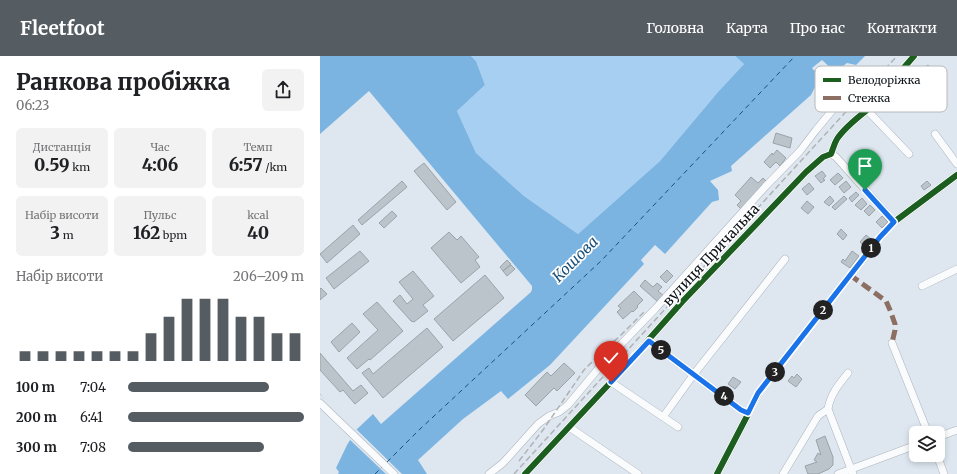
<!DOCTYPE html>
<html lang="uk">
<meta charset="utf-8">
<style>
body{margin:0;font-family:Merriweather,serif;background:#f2f2f2;color:#202124;height:100vh;display:flex;flex-direction:column;font-size:15px;white-space:nowrap}
*{box-sizing:border-box;margin:0}
p{font-size:13px;color:#757577}
.icon{flex:none;width:22px;height:22px;fill:none;stroke:currentColor;stroke-width:2;stroke-linecap:round;stroke-linejoin:round}
.map{position:relative;flex:1;overflow:hidden}
.sheet{display:flex;flex-direction:column;background:#fff;width:320px}
.sheet>*{flex:none}
.tools{position:absolute;left:589px;top:370px;display:grid;gap:8px}
.tools a{display:grid;place-items:center;width:36px;height:36px;border-radius:6px;background:#fff;box-shadow:0 2px 6px #0003;font-size:20px}
.pin{position:absolute;display:grid;place-items:center;width:34px;height:34px;color:#fff;margin:-41px -17px;border-radius:50% 50% 50% 0;rotate:-45deg;box-shadow:0 0 4px #0007}
.pin .icon{rotate:45deg}
.km{position:absolute;width:20px;height:20px;margin:-10px;border-radius:50%;background:#222;color:#fff;font-size:11px;line-height:20px;text-align:center}
.round{display:grid;place-items:center;flex:none;width:42px;height:42px;border-radius:6px;background:#f2f2f2}
.summary{display:flex;align-items:center;justify-content:space-between;height:68px;padding:0 16px}
h1{font-size:22px;font-weight:800;line-height:30px}
.figures{display:grid;grid-template-columns:repeat(3,1fr);gap:6px;height:68px;padding:4px 16px}
.figures div{display:grid;align-content:center;border-radius:6px;background:#f2f2f2;text-align:center}
.figures b{font-size:17px;font-weight:800}
.figures small{font-size:11px;font-weight:400}
.figures p{font-size:11px}
.chart{height:112px;padding:8px 16px}
.chart p{display:flex;justify-content:space-between}
.chart svg{width:100%;height:72px;margin-top:4px;stroke:#555c62;stroke-width:6}
ul{padding:0 16px;list-style:none;font-size:13px}
li{display:grid;grid-template-columns:64px 48px 1fr;align-items:center;height:30px}
li i{height:10px;border-radius:5px;background:#555c62}
header{display:flex;align-items:center;gap:24px;box-sizing:border-box;height:56px;padding:0 20px;background:#555c62;color:#fff}
header strong{font-size:19px}
nav{display:flex;gap:22px;margin-inline-start:auto;font-size:14px}
main{display:flex;flex:1;min-height:0}
.map>svg:first-child{display:block}
</style>
<header>
<strong>Fleetfoot</strong>
<nav><a>Головна</a><a>Карта</a><a>Про нас</a><a>Контакти</a></nav>
</header>
<main>
<section class="sheet">
<div class="summary"><div><h1>Ранкова пробіжка</h1><p>06:23</p></div><a class="round"><svg class="icon" aria-label="share" viewBox="0 0 24 24"><path d="M12 15V3M7 8l5-5 5 5M5 13v7h14v-7"/></svg></a></div>
<div class="figures">
<div><p>Дистанція</p><b>0.59<small> km</small></b></div>
<div><p>Час</p><b>4:06</b></div>
<div><p>Темп</p><b>6:57<small> /km</small></b></div>
</div>
<div class="figures">
<div><p>Набір висоти</p><b>3<small> m</small></b></div>
<div><p>Пульс</p><b>162<small> bpm</small></b></div>
<div><p>kcal</p><b>40</b></div>
</div>
<div class="chart"><p><span>Набір висоти</span>206–209 m</p>
<svg viewBox="0 0 160 44" preserveAspectRatio="none"><path d="M5 44V38M15 44V38M25 44V38M35 44V38M45 44V38M55 44V38M65 44V38M75 44V27M85 44V17M95 44V6M105 44V6M115 44V6M125 44V17M135 44V17M145 44V27M155 44V27"/></svg>
</div>
<ul>
<li><b>100 m</b>7:04<i style="width:80%"></i></li>
<li><b>200 m</b>6:41<i style="width:100%"></i></li>
<li><b>300 m</b>7:08<i style="width:77%"></i></li>
</ul>
</section>
<div class="map">
<svg width="637" height="418" viewBox="0 0 637 418">
<rect width="100%" height="100%" fill="#dee7f0"/>
<path fill="#a7cff1" d="M 151,0 L 415,0 L 424,8 L 398,36 L 340,105 L 258,178 L 204,140 L 156,97 L 137,55 L 165,29 L 156,5 Z"/>
<path fill="#7bb4e1" d="M 0,0 L 151,0 L 156,5 L 165,29 L 137,55 L 156,97 L 204,140 L 258,178 L 340,105 L 398,36 L 424,8 L 415,0 L 545,0 L 536,9 L 527,7 L 515,16 L 502,4 L 492,12 L 500,21 L 491,39 L 411,110 L 412,115 L 390,125 L 398,134 L 399,144 L 392,146 L 345,198 L 335,189 L 321,204 L 324,208 L 230,309 L 188,343 L 181,335 L 143,363 L 98,404 L 107,418 L 18,418 L 19,416 L 16,412 L 27,389 L 36,374 L 53,358 L 61,368 L 211,236 L 212,233 L 212,230 L 49,35 L 0,78 Z"/>
<path fill="#dee7f0" d="M 35,372 L 82,418 L 66,418 L 28,382 Z"/>
<g fill="none" stroke-linecap="round" stroke-linejoin="round">
<path stroke="#19517a" stroke-width="1" stroke-dasharray="5 4" stroke-linecap="butt" d="M 67,406 L 99,374 L 281,205 L 475,0
M 55,418 L 62,411"/>
</g>
<path fill="#bcc4cb" stroke="#9ba2a8" d="M 608,9 L 617,22 L 610,28 L 601,14 Z
M 500,10 L 517,26 L 511,32 L 494,16 Z
M 456,77 L 472,82 L 470,92 L 453,87 Z
M 457,94 L 466,102 L 460,110 L 456,106 L 450,112 L 444,106 L 452,97 L 453,99 Z
M 104,107 L 136,146 L 127,154 L 94,115 Z
M 502,115 L 506,120 L 503,123 L 505,124 L 501,127 L 495,120 Z
M 518,117 L 523,122 L 515,129 L 510,124 Z
M 431,121 L 438,127 L 443,122 L 447,126 L 421,153 L 417,149 L 421,145 L 415,139 Z
M 82,125 L 87,131 L 42,169 L 38,164 Z
M 526,125 L 531,131 L 524,137 L 519,131 Z
M 607,125 L 611,129 L 604,134 L 601,130 Z
M 489,127 L 494,133 L 487,139 L 482,133 Z
M 536,136 L 539,139 L 532,146 L 529,142 Z
M 510,140 L 514,145 L 509,150 L 504,146 Z
M 524,140 L 527,143 L 515,154 L 512,151 Z
M 542,142 L 547,148 L 541,154 L 535,149 Z
M 487,145 L 494,151 L 488,158 L 481,152 Z
M 550,149 L 555,154 L 549,160 L 544,155 Z
M 72,155 L 77,160 L 64,172 L 59,167 Z
M 562,160 L 568,166 L 562,172 L 556,166 Z
M 33,169 L 40,178 L 7,207 L 0,198 Z
M 521,173 L 527,179 L 523,184 L 517,178 Z
M 129,176 L 137,184 L 141,180 L 159,201 L 155,204 L 160,211 L 141,227 L 111,192 Z
M 546,179 L 551,183 L 545,191 L 540,186 Z
M 40,195 L 49,205 L 14,233 L 6,222 Z
M 532,195 L 539,200 L 530,212 L 521,206 L 523,203 L 525,205 Z
M 187,204 L 191,208 L 183,215 L 180,211 Z
M 191,209 L 195,213 L 187,220 L 183,215 Z
M 347,214 L 353,220 L 346,227 L 340,221 Z
M 93,215 L 114,240 L 103,249 L 108,255 L 94,266 L 91,265 L 73,245 L 80,239 L 87,248 L 93,243 L 79,226 Z
M 165,219 L 184,242 L 133,285 L 114,263 Z
M 325,224 L 333,231 L 337,227 L 342,231 L 338,235 L 344,240 L 338,246 L 320,230 Z
M 1,232 L 7,238 L 0,244 L 0,233 Z
M 314,235 L 323,244 L 317,250 L 318,251 L 313,256 L 312,255 L 303,263 L 297,256 L 301,252 L 298,250 Z
M 57,246 L 83,275 L 50,304 L 49,303 L 37,313 L 27,302 L 58,274 L 43,258 Z
M 32,267 L 40,276 L 19,296 L 11,286 Z
M 107,272 L 123,291 L 63,342 L 42,317 L 49,312 L 53,318 Z
M 0,297 L 33,335 L 41,329 L 48,337 L 35,348 L 23,334 L 20,336 L 0,314 Z
M 244,307 L 255,317 L 237,335 L 234,332 L 216,350 L 205,339 L 227,316 L 231,320 Z
M 477,318 L 482,323 L 476,331 L 468,325 L 472,320 L 474,322 Z
M 413,321 L 421,326 L 415,333 L 408,328 Z
M 505,380 L 513,401 L 513,409 L 509,413 L 498,418 L 488,418 L 485,410 L 497,406 L 494,404 L 498,397 L 501,399 L 496,384 Z"/>
<g fill="none" stroke-linecap="round" stroke-linejoin="round">
<g stroke="#acb3ba" stroke-width="8">
<path id="minor" d="M 547,54 L 589,98
M 615,78 L 637,108
M 511,98 L 516,101 L 574,166
M 602,230 L 637,213
M 329,285 L 421,354 L 428,357
M 572,287 L 608,377
M 528,317 C 519,328 510,339 508,353 L 533,418
M 291,326 L 358,371
M 0,347 L 74,418
M 343,361 L 374,318 L 465,203
M 249,371 L 318,418
M 618,381 L 637,374
M 617,399 L 624,418
M 169,418 L 183,407 L 218,368 L 229,360 L 239,356 L 248,349 L 283,307 L 336,252 L 445,131 L 480,95 L 496,74 L 525,39
M 205,418 L 291,326 L 362,246 L 486,116 L 503,101 L 511,98 C 513,93 514,88 517,83 C 524,72 537,62 547,54 L 594,0
M 397,418 L 439,337 L 560,181 L 574,166 L 637,119
M 463,418 L 498,360 L 508,353
M 518,418 L 596,389"/>
</g>
<path stroke="#c6c9cc" stroke-width="1" stroke-dasharray="3 2" stroke-linecap="butt" d="M 0,338 L 4,342"/>
<use href="#minor" stroke="#fafbfd" stroke-width="7"/>
<path stroke="#b0b2b4" stroke-width="1.5" stroke-dasharray="6 3" stroke-linecap="butt" d="M 199,405 L 223,374 L 264,314 L 284,294 L 300,280 L 325,255
M 194,418 L 577,0"/>
<path stroke="#8d6e63" stroke-width="5" stroke-dasharray="10 5" stroke-linecap="butt" d="M 530,219 L 566,245 L 570,254 L 575,268 L 575,274 L 572,287"/>
<g stroke="#fff" stroke-width="8">
<path id="cycleway" d="M 205,418 L 291,326 L 362,246 L 486,116 L 503,101 L 511,98 C 513,93 514,88 517,83 C 524,72 537,62 547,54 L 594,0
M 397,418 L 439,337 L 560,181 L 574,166 L 637,119"/>
</g>
<use href="#cycleway" stroke="#1b5e20" stroke-width="6"/>
</g>
<g fill="none" stroke-linecap="round" stroke-linejoin="round">
<g stroke="#fff" stroke-width="8">
<path id="route" d="M 291,326 L 329,285 L 421,354 L 428,357 L 438,337 L 560,181 L 574,166 L 545,134"/>
</g>
<use href="#route" stroke="#1a73e8" stroke-width="5"/>
</g>
<g text-anchor="middle" dominant-baseline="central" stroke-width="3.5" stroke-linejoin="round" paint-order="stroke">
<g font-size="14" fill="#0b1116" stroke="#fff">
<text transform="translate(391 199) rotate(-47)">вулиця Причальна</text>
</g>
<g font-size="15" font-style="italic" fill="#19517a" stroke="#fff">
<text transform="translate(255 203) rotate(-45)">Кошова</text>
</g>
</g>
<rect x="495" y="10" width="132" height="46" rx="6" fill="#fff" stroke="#b6b8b9" stroke-width="1"/>
<rect x="503" y="22" width="18" height="4" fill="#1b5e20"/>
<rect x="503" y="40" width="18" height="4" fill="#8d6e63"/>
<g font-size="11" fill="#0b1116">
<text x="528" y="28">Велодоріжка</text>
<text x="528" y="46">Стежка</text>
</g>
</svg>
<div class="tools">
<a><svg class="icon" aria-label="layers" viewBox="0 0 24 24"><path d="M12 4l9 5-9 5-9-5zM3 14l9 5 9-5"/></svg></a>
</div>
<div class="pin" style="left:545px;top:134px;background:#1e9e55"><svg class="icon" aria-label="arrive" viewBox="0 0 24 24"><path d="M6 21V4h12l-3 4 3 4H6"/></svg></div>
<div class="pin" style="left:291px;top:326px;background:#d93025"><svg class="icon" aria-label="check" viewBox="0 0 24 24"><path d="M5 12l5 5 9-10"/></svg></div>
<b class="km" style="left:551px;top:192px">1</b>
<b class="km" style="left:503px;top:254px">2</b>
<b class="km" style="left:455px;top:316px">3</b>
<b class="km" style="left:404px;top:340px">4</b>
<b class="km" style="left:341px;top:294px">5</b>
</div>
</main>
